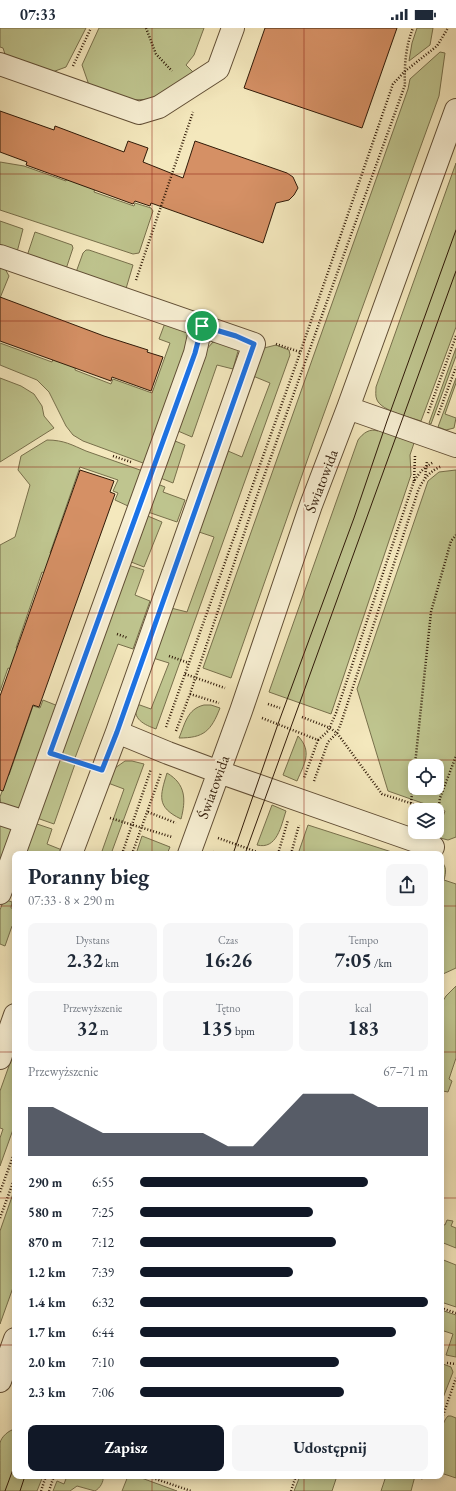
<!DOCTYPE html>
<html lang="pl">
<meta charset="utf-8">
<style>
body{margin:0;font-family:"EB Garamond",serif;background:#f6f6f7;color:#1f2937;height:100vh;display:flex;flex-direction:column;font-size:15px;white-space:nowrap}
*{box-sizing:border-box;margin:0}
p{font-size:13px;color:#747a83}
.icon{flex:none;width:22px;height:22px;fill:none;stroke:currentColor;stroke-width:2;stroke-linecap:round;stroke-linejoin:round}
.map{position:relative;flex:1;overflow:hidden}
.side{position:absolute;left:12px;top:823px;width:432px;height:628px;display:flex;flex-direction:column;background:#fff;border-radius:8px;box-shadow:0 2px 10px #0003}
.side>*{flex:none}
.tools{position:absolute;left:408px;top:731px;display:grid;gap:8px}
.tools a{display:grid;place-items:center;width:36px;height:36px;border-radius:8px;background:#fff;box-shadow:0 2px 10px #0003;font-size:20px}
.pin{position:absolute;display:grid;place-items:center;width:34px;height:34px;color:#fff;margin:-17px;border:2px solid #fff;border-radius:50%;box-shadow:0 1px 4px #0007}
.round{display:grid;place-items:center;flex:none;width:42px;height:42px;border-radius:8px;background:#f6f6f7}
.overview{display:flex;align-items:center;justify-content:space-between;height:68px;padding:0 16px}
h1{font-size:22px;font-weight:700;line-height:30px}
.stats{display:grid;grid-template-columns:repeat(3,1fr);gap:6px;height:68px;padding:4px 16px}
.stats div{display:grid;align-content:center;border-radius:8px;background:#f6f6f7;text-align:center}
.stats b{font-size:20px;font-weight:700}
.stats small{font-size:11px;font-weight:400}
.stats p{font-size:11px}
.chart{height:112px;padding:8px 16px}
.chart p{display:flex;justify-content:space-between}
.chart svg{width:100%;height:72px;margin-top:4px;fill:#111827;opacity:.7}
.primary-button{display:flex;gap:8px;margin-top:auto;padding:8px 16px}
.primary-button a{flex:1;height:46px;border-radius:8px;background:#111827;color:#fff;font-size:16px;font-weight:700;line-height:46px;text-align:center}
.primary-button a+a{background:#f6f6f7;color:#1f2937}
ul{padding:0 16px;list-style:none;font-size:13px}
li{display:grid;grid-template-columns:64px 48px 1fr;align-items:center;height:30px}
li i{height:10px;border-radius:5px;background:#111827}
.status{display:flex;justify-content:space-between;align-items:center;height:28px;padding:0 20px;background:#fff;direction:ltr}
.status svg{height:11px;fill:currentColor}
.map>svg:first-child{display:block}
</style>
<div class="status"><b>07:33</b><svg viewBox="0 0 49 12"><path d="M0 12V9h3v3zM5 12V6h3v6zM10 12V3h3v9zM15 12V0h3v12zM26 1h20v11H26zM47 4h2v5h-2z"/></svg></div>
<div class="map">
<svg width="456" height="1463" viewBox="0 0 456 1463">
<rect width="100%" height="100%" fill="#f4e8bd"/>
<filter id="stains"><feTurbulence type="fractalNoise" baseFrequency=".005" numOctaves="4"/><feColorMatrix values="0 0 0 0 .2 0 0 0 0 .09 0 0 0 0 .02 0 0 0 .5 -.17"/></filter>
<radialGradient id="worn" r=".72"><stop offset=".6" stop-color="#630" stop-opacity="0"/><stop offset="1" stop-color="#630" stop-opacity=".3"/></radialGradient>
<path fill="#bfc58f" stroke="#78704c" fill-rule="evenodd" d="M 0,0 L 86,0 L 66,39 L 47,46 L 7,32 L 3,20 L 0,19 Z
M 99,0 L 204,0 L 194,27 L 186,37 L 195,46 L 154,71 L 132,72 L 90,60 L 82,37 Z
M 417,0 L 433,0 L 430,17 L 409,33 L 412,15 Z
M 440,24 L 445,25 L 439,68 L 314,413 L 231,650 L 203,640 L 408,61 L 410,51 Z
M 0,134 L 24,138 L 66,153 L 67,150 L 95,160 L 94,164 L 134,178 L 135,175 L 151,180 L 153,183 L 139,225 L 133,226 L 0,182 Z
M 456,135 L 456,299 L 421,393 C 409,389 382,383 377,372 C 375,368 376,363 376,359 Z
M 0,193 L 23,201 L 16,228 L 0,223 Z
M 35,204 L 72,217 L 73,220 L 65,244 L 26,231 Z
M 86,222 L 89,222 L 133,237 L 125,264 L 75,247 L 83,225 Z
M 0,238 L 4,239 L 9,248 L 0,270 Z
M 165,295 L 186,303 L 192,315 L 148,435 L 143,435 L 83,413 L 73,407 L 66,398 L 49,364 L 37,352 L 0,337 L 0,315 L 52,334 L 54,328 L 76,336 L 75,342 L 111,356 L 113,351 L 152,365 L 170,315 L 159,311 Z
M 222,313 L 235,317 L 238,323 L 233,341 L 217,337 L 192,409 L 178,403 L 206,322 L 213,314 Z
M 276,317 L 289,322 L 290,327 L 156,701 C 145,697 131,691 137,676 L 151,681 L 169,635 L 153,630 L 171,580 L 187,584 L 214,509 L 199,504 L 228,423 L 242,429 L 270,355 L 253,348 L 264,320 Z
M 456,320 L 456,328 L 431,396 L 429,395 Z
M 0,350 L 21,358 L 34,366 L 42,378 L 44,388 L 54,400 L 0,434 Z
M 456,350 L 456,355 L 445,386 L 456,390 L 454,400 L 446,402 L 438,399 Z
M 379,401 L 414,415 L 410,427 L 411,447 L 331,686 L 269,664 L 358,412 C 363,405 370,400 378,403 Z
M 47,412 C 64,412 72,417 86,423 C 104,429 122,436 140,442 L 144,447 L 134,476 L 128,478 L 115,472 L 118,465 L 113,463 L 118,452 L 80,439 L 50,525 L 56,527 L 49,547 L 42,544 L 16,620 L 22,622 L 15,642 L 8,640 L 0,663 L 0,517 L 15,509 L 30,457 L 18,442 L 21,428 Z
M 175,413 L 185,417 L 173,455 L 158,449 Z
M 456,442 L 456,809 L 448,812 L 436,809 L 445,783 L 388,763 L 357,661 L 428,453 L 439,444 ZM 415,738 L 437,738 L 437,760 L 415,760 Z
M 155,455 L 165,459 L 163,464 L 185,472 L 177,494 L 145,483 Z
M 143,486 L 162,494 L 144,539 L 126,532 Z
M 125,536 L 144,542 L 135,567 L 150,573 L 133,621 L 118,616 L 75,730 L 57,724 Z
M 43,672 L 58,678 L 24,778 L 15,783 L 1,777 L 0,769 L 7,749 L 9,747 L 33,678 L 40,680 Z
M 204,677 L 211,677 L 220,680 C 211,703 204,710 179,710 C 185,696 187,681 204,677 Z
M 298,708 C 313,724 304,736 297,753 L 283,747 Z
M 55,729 L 75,736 L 54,796 L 34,789 Z
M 125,733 L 132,733 L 144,736 L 111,826 L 101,826 L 124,761 L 108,755 L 115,740 Z
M 167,745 C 186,756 186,772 181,791 C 156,779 160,768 167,745 Z
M 272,777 L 286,783 C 281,798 277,822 257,817 Z
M 0,792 L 11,799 L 13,804 L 0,847 Z
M 31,794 L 52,801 L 47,816 L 62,822 L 61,826 L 20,826 Z
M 308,797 L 398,826 L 298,826 Z
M 142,808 L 170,819 L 167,826 L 136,826 Z
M 441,833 C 447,839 446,844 444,852 L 456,856 L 456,940 L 443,946 L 441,940 Z
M 4,871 L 12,874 L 11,880 L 15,881 L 15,896 L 12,898 L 5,918 L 0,916 L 0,882 Z
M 456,958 L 456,1030 L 449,1051 L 452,1053 L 448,1064 L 443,1063 L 441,1069 L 441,976 L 446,968 Z
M 15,1021 L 15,1096 L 0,1138 L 0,1110 L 3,1101 L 0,1100 L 0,1063 Z
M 15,1160 L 15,1254 L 0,1296 L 0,1203 Z
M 447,1192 L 453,1193 L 451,1198 L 456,1200 L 456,1220 L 441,1214 L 441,1196 L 445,1197 Z
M 441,1231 L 456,1237 L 456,1279 L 441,1274 Z
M 441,1282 L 456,1287 L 456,1329 L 446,1327 L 453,1306 L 441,1302 Z
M 443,1336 L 451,1339 L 453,1344 L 441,1375 L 441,1341 Z
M 448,1388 L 451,1388 L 456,1390 L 456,1450 L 441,1445 C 441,1430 437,1399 448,1388 Z
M 15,1401 L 15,1448 L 43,1448 L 37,1463 L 0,1463 C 0,1449 0,1429 0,1415 C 1,1409 9,1402 15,1401 Z
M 67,1448 L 103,1448 C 104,1454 100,1460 95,1463 L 77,1458 L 70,1463 L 53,1463 L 57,1453 L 64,1456 Z
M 128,1448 L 136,1448 L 177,1463 L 122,1463 Z
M 300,1448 L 337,1448 L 332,1463 L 294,1463 Z
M 386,1448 L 415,1448 L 411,1463 L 381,1463 Z"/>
<path fill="#d59065" stroke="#301a08" d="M 265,0 L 397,0 L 362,100 L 244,60 Z
M 0,83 L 54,102 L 55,98 L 124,124 L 128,113 L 148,120 L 143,134 L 183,150 L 195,113 L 287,145 L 293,149 L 298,160 L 294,167 L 289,172 L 276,175 L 263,215 L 151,175 L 150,178 L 135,173 L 133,176 L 26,137 L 27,134 L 0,124 Z
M 0,269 L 104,308 L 148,322 L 147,324 L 163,329 L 151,363 L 112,349 L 111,353 L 0,313 Z
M 80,442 L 114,453 L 110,464 L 115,466 L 39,679 L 33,677 L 3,763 L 0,762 L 0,668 Z"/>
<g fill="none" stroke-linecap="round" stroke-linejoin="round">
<g stroke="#614e35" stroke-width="24">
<path id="minor" d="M 0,36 L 139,85 L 159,79 L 218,41 L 233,0
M 0,228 L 254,316 L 117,704 L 71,826
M 348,380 L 456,418
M 117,704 L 168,725 L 219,744 L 433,819
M 0,786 L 25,794
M 189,826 L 241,683 L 311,477 L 348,380 L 456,82
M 0,865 L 195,325 L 201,298
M 0,1030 L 15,987
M 0,1353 L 15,1311"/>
</g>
<path stroke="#301a08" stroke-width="2.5" stroke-dasharray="1 2" stroke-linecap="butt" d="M 146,0 L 156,26 L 172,43
M 73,38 L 91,0
M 136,252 L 193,84
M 276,316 L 300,324
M 428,385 L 456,308
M 438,387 L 456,339
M 113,428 L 131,434
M 425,450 L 427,433
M 414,453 L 415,428
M 117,606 L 128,610
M 169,628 L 189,635
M 185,646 L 225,660
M 190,666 L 219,675
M 268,676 L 280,680
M 302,689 L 330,700 L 337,705 L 382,766 L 432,782
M 262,690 L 318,712 L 304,750
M 166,699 L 299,328 L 393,56 L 404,44 L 437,18 L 448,0
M 176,703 L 190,666 L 254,476 L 405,57 C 404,38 406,17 413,0
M 318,712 L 328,703 L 336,685 L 414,453 C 420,444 424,439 434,434
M 71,732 L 82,735
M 314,753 L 328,714 L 337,705 L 341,695 L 418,463 C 422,452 431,442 442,438
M 411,775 L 431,584 L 451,513 L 456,507
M 148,784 L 176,795
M 438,784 L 440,770 L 456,728
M 110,790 L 172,809
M 437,793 L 440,785 L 437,784
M 218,810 L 263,826
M 213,824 L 219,826
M 122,826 L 151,741
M 132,826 L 161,745
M 278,826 L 288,792
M 291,826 L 299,797
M 441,953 L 443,960
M 0,1164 L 15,1123
M 0,1190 L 15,1149
M 441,1280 L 456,1285
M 447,1335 L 456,1336
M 441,1393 L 456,1350
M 59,1448 L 62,1449 L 63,1448
M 147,1448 L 191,1463
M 421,1451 L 422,1448
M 41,1463 L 46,1448
M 49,1463 L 54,1448
M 291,1463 L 296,1448"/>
<use href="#minor" stroke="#f8f0d4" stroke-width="22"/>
<path stroke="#301a08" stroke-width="1" d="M 233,826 L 278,696 L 354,490 L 387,393 L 456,202
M 245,826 L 456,243
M 5,1463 L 15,1436
M 20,1463 L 25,1448"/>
</g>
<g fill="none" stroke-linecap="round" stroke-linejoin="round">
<g stroke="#fff" stroke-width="8">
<path id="route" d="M 202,298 L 236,308 L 254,316 L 117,704 L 102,742 L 50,725 L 195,325 Z"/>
</g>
<use href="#route" stroke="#1a73e8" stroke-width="5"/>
</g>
<path fill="none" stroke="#8f2418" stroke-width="1" stroke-opacity="0.55" d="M 152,0 L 152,826M 304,0 L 304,826M 0,146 L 456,146M 0,293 L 456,293M 0,439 L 456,439M 0,585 L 456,585M 0,732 L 456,732M 0,878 L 15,878M 441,878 L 456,878M 0,1024 L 15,1024M 441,1024 L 456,1024M 0,1170 L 15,1170M 441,1170 L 456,1170M 0,1317 L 15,1317M 441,1317 L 456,1317M 152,1448 L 152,1463M 304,1448 L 304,1463"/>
<g text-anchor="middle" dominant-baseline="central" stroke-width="4" stroke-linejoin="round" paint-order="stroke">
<g font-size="15" fill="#301a08" stroke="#f8f0d4">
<text transform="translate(321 453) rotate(-69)">Światowida</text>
<text transform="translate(213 759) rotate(-70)">Światowida</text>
</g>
</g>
<rect width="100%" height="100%" filter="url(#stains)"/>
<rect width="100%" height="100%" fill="url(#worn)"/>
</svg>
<div class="tools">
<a><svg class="icon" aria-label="locate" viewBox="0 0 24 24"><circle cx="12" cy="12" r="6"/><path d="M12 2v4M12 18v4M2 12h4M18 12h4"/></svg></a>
<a><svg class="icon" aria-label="layers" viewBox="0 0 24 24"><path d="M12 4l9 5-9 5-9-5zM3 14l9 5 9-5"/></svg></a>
</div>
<div class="pin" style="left:202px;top:298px;background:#1e9e55"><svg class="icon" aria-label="arrive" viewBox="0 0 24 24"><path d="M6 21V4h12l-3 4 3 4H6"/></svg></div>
<section class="side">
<div class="overview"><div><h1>Poranny bieg</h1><p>07:33 · 8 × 290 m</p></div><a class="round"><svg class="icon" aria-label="share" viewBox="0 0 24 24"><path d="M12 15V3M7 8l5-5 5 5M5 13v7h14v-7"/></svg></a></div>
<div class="stats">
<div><p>Dystans</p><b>2.32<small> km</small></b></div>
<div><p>Czas</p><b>16:26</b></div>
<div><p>Tempo</p><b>7:05<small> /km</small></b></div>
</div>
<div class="stats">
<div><p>Przewyższenie</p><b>32<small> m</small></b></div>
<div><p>Tętno</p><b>135<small> bpm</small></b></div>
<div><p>kcal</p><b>183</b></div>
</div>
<div class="chart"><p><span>Przewyższenie</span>67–71 m</p>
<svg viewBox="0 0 160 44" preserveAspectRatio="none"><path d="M0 44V14L10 14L20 22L30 30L40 30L50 30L60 30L70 30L80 38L90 38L100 22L110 6L120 6L130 6L140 14L150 14L160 14V44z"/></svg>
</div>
<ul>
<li><b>290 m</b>6:55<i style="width:79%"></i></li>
<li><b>580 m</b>7:25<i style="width:60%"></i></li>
<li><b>870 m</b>7:12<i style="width:68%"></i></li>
<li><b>1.2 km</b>7:39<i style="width:53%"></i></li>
<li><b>1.4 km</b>6:32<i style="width:100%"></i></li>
<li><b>1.7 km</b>6:44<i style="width:89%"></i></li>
<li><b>2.0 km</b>7:10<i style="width:69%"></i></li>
<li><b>2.3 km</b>7:06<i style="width:71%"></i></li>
</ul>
<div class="primary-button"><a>Zapisz</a><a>Udostępnij</a></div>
</section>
</div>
